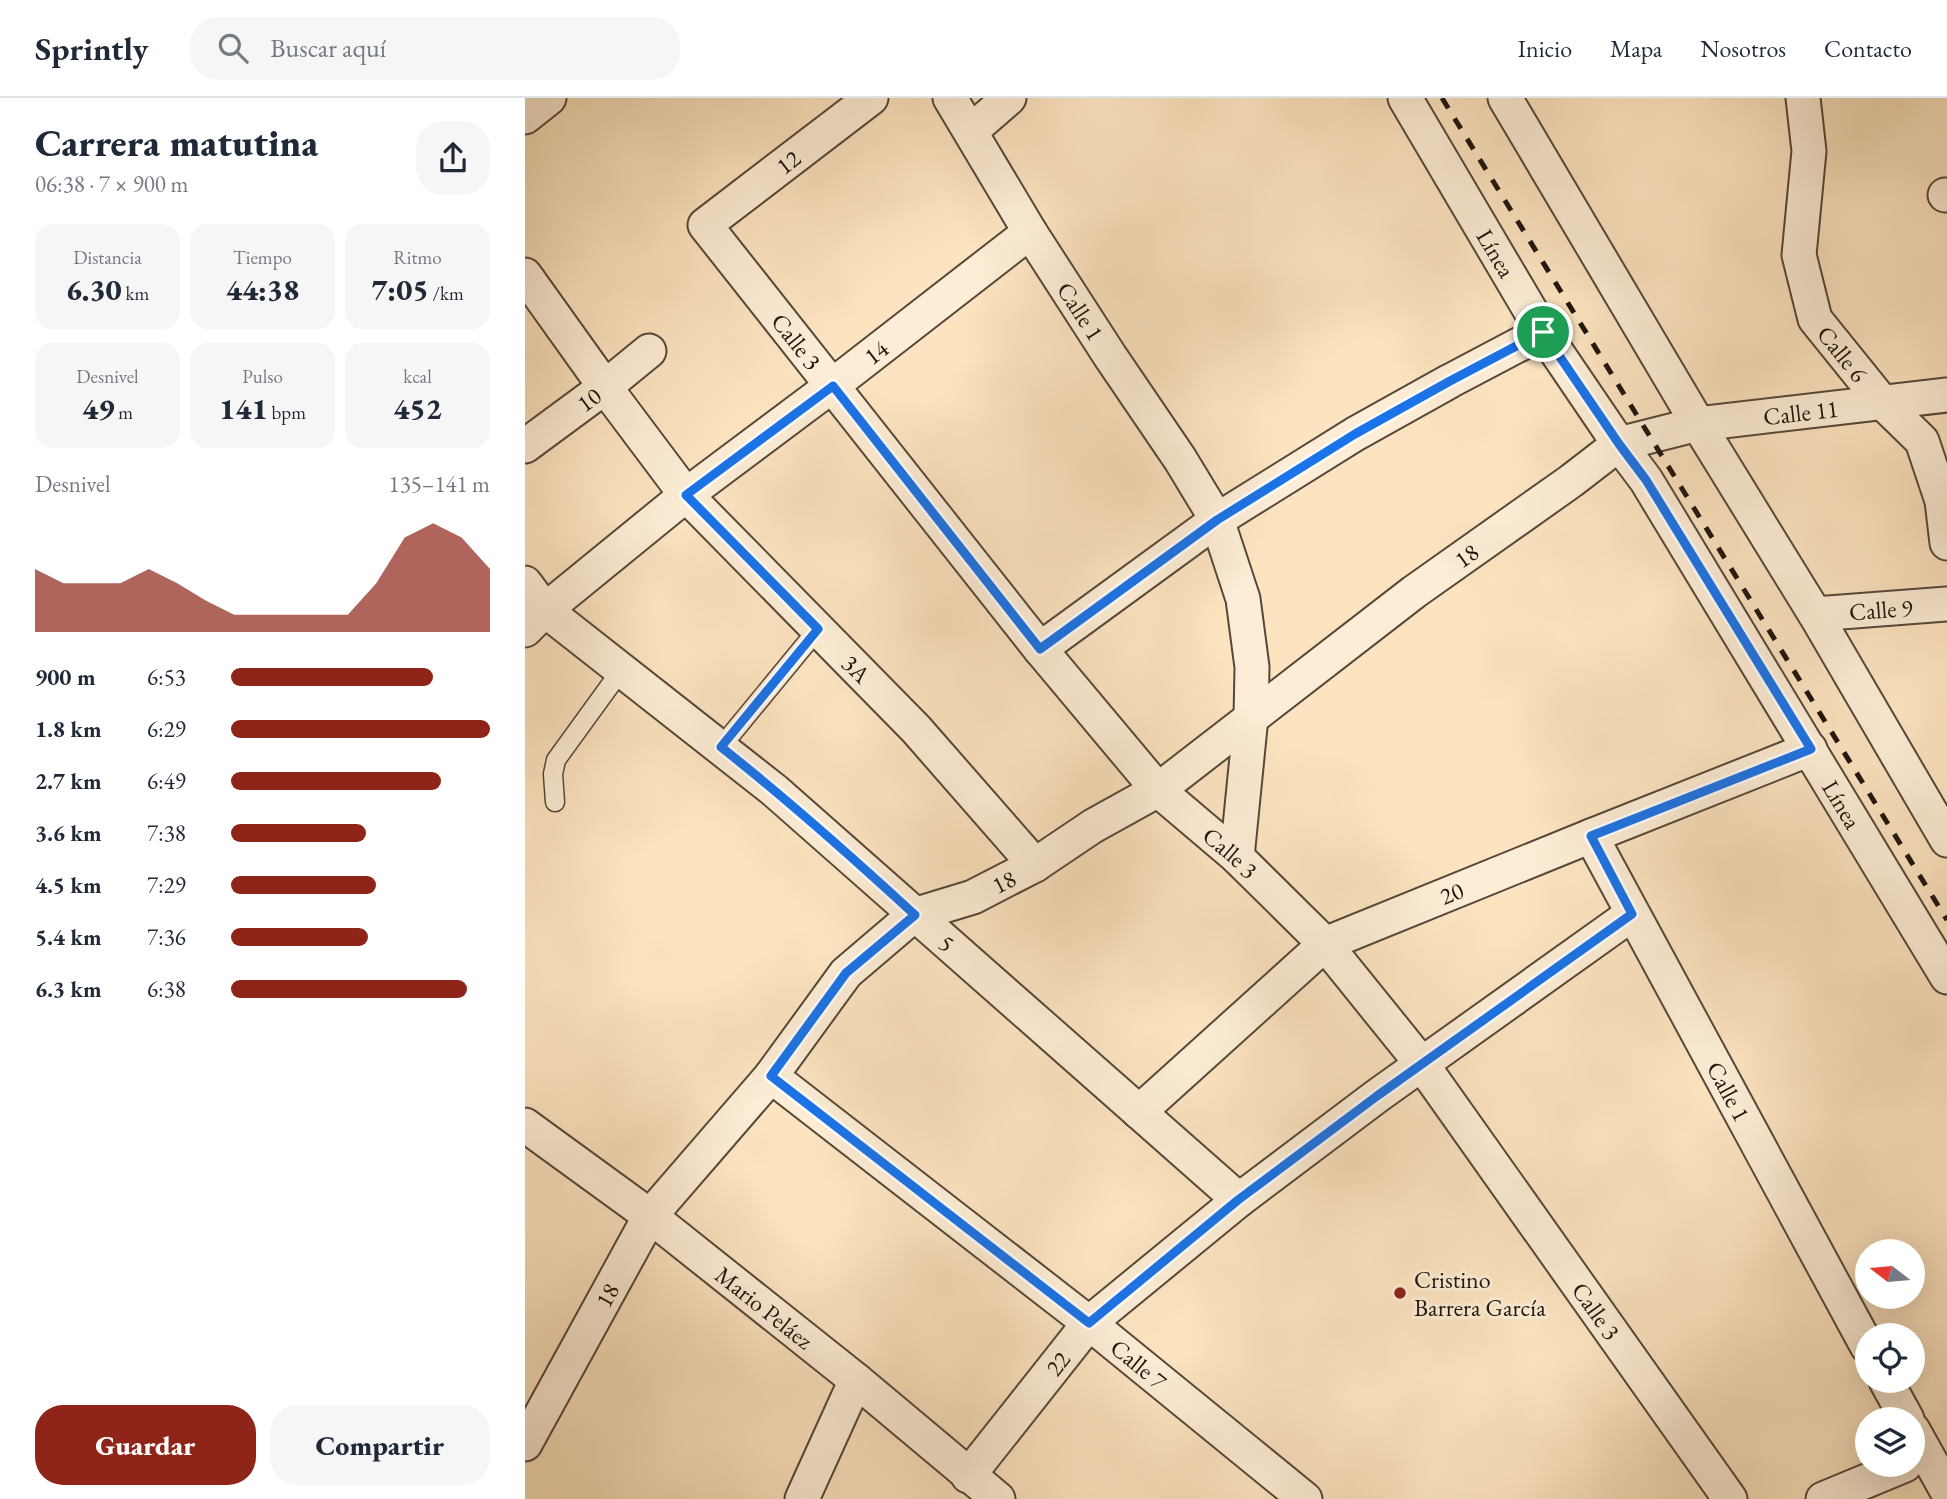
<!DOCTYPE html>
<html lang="es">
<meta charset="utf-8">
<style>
body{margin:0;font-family:"EB Garamond",serif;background:#f6f6f7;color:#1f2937;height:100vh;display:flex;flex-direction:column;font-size:26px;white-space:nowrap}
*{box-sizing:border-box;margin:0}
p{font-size:23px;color:#747a83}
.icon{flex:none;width:38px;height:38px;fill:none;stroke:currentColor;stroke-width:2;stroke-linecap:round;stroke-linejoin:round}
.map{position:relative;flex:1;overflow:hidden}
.sheet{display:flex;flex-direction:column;background:#fff;width:525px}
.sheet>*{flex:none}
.needle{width:46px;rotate:286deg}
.controls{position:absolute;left:1330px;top:1141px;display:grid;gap:14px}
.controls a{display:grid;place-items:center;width:70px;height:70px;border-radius:50%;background:#fff;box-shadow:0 7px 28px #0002;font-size:35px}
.pin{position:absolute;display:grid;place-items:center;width:60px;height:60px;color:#fff;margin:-30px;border:4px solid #fff;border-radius:50%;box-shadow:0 2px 7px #0007}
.round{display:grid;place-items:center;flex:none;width:74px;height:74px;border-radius:28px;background:#f6f6f7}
.head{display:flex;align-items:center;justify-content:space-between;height:119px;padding:0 35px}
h1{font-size:38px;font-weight:800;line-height:52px}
.figures{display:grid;grid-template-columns:repeat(3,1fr);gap:10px;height:119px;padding:7px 35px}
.figures div{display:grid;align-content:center;border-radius:18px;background:#f6f6f7;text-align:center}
.figures b{font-size:30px;font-weight:800}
.figures small{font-size:19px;font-weight:400}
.figures p{font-size:19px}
.chart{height:196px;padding:14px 35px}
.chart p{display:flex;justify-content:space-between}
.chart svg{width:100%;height:126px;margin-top:7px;fill:#8f2418;opacity:.7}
.button{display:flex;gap:14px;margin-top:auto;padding:14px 35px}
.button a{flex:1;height:80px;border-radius:28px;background:#8f2418;color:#fff;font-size:28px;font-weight:800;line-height:80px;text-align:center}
.button a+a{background:#f6f6f7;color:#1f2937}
ul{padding:0 35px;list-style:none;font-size:23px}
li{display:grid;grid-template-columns:112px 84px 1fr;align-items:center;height:52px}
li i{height:18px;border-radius:9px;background:#8f2418}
header{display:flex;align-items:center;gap:42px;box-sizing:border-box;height:98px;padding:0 35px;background:#fff;border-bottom:2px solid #e0e1e3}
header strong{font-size:33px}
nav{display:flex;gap:38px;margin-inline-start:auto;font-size:24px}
.search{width:490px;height:63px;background:#f6f6f7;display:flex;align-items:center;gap:18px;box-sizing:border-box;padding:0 24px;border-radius:28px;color:#747a83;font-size:26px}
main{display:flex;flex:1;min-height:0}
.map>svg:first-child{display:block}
</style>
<header>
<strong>Sprintly</strong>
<div class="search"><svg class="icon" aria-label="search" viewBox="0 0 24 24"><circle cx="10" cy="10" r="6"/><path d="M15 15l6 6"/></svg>Buscar aquí</div>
<nav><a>Inicio</a><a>Mapa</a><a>Nosotros</a><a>Contacto</a></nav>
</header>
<main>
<section class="sheet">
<div class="head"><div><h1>Carrera matutina</h1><p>06:38 · 7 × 900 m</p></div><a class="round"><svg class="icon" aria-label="share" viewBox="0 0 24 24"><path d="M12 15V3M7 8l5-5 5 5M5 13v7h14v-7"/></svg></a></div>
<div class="figures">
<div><p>Distancia</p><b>6.30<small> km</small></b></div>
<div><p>Tiempo</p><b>44:38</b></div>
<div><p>Ritmo</p><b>7:05<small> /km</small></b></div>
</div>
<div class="figures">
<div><p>Desnivel</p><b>49<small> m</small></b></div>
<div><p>Pulso</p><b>141<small> bpm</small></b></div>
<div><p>kcal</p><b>452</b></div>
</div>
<div class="chart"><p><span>Desnivel</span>135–141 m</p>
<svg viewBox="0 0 160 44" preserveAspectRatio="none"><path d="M0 44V22L10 27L20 27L30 27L40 22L50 27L60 33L70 38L80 38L90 38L100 38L110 38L120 27L130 11L140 6L150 11L160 22V44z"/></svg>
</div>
<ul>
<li><b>900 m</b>6:53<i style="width:78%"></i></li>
<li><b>1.8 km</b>6:29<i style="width:100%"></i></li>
<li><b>2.7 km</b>6:49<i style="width:81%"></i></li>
<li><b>3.6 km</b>7:38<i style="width:52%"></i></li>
<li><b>4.5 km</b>7:29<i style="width:56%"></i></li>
<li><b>5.4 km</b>7:36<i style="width:53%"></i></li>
<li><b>6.3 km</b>6:38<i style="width:91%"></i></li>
</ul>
<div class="button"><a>Guardar</a><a>Compartir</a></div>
</section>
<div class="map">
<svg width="1422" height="1401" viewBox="0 0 1422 1401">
<rect width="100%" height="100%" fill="#fce4c0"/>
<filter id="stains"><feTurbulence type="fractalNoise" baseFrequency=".00286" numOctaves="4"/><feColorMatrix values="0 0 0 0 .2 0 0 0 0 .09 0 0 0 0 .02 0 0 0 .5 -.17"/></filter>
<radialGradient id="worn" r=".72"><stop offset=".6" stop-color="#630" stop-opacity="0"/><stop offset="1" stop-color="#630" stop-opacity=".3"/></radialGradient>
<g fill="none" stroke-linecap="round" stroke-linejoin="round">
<g stroke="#56473a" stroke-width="21">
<path id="service" d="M 196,649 L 293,531
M 30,704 L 28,676 L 31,662 L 97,571"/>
</g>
<g stroke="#56473a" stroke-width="37">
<g id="minor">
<path id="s1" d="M 346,0 L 180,127 L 515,551 L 633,692 L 712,759 L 800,846 L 896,965 L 1205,1401"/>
<path id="s2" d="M 425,0 L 505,134 L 585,258 L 655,361 L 692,422 L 718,501 L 727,569 L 726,619 L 712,759"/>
<path id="s3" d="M 880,0 L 1018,234 L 1094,346 L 1121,382 L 1422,879"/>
<path d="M 980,0 L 1173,326 L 1290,516 L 1422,742"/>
<path id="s4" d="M 1278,0 L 1284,53 L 1274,157 L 1290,221 L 1357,304 L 1397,343 L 1417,403 L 1422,445"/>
<path d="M 0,19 L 24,0"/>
<path d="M 446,33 L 484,0"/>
<path d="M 1420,97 L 1422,97"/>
<path id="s5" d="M 0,177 L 80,289 L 161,397 L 391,631 L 510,767"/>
<path id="s6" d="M 0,348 L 80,289 L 124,253"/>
<path id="s7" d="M 0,485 L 20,512 L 249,692 L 714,1102"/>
<path id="s8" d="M 1290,516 L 1422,506"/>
<path id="s9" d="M 0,532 L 20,512 L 161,397 L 308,287 L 505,134"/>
<path d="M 515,551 L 692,422 L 830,336 L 925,283 L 1018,234"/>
<path id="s10" d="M 1066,738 L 1342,1248"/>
<path id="s11" d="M 246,978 L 564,1225 L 780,1401"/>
<path id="s12" d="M 614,1014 L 800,846 L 1066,738 L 1285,651"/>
<path id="s13" d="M 0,1027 L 125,1118 L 331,1282 L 473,1401"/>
<path d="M 1361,1283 L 1382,1321"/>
<path d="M 1388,1332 L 1422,1393"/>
<path id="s14" d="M 0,1346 L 125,1118 L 246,978 L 321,875 L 389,817 L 448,799 L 510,767 L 568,728 L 633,692 L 889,494 L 1046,383 L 1094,346 L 1173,326 L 1422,297"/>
<path id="s15" d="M 443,1378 L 564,1225 L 714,1102 L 852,998 L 1107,816"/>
<path d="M 277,1401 L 331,1282"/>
<path d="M 1298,1401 L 1380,1367"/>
</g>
</g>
<use href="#service" stroke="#fdedd6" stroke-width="18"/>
<use href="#minor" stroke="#fdedd6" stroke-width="33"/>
<path stroke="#1e130d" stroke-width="5" stroke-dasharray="12 12" stroke-linecap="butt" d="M 917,0 L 1422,822"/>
</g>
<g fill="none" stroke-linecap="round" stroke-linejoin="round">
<g stroke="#fff" stroke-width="14">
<path id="route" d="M 1018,234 L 1094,346 L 1121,382 L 1286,651 L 1066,738 L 1107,816 L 852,998 L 713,1102 L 564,1225 L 246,978 L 321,875 L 390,817 C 327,759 263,702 196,649 L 293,531 L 161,397 L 308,288 L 515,551 L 692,422 L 830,336 L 925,283 Z"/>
</g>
<use href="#route" stroke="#1a73e8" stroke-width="9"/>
</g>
<circle fill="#8f2418" stroke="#fdedd6" stroke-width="2.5" cx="875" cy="1195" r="7"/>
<g text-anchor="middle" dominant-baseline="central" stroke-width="6" stroke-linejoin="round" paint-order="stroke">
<g font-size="24" fill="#1e130d" stroke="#fdedd6">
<text transform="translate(263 64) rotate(-38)">12</text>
<text stroke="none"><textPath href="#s3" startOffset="180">Línea</textPath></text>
<text stroke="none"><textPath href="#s2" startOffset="250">Calle 1</textPath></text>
<text stroke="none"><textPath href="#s1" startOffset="357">Calle 3</textPath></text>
<text stroke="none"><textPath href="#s9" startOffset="448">14</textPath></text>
<text stroke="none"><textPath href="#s4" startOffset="268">Calle 6</textPath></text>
<text stroke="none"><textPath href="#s6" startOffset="79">10</textPath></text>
<text stroke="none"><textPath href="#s14" startOffset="1699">Calle 11</textPath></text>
<text stroke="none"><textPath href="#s14" startOffset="1325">18</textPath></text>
<text stroke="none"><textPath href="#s8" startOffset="66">Calle 9</textPath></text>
<text stroke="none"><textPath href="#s5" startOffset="516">3A</textPath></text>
<text stroke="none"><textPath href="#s3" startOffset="831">Línea</textPath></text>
<text stroke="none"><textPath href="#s1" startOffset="1029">Calle 3</textPath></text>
<text stroke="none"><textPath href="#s14" startOffset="758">18</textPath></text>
<text stroke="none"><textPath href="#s12" startOffset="387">20</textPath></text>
<text stroke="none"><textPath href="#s7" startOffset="556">5</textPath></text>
<text stroke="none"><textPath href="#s10" startOffset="290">Calle 1</textPath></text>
<text stroke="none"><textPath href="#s14" startOffset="170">18</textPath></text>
<text stroke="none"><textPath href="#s13" startOffset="301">Mario Peláez</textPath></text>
<text stroke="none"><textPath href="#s1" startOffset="1617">Calle 3</textPath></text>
<text stroke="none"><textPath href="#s15" startOffset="144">22</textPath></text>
<text stroke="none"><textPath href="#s11" startOffset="467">Calle 7</textPath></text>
</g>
<g font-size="24" fill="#1e130d" stroke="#fdedd6" text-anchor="start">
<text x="889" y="1181">Cristino<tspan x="889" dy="28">Barrera García</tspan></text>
</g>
</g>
<rect width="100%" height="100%" filter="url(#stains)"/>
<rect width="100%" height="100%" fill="url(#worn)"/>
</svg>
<div class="controls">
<a><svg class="needle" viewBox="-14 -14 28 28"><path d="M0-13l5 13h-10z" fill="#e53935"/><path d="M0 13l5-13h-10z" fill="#747a83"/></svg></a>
<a><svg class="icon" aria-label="locate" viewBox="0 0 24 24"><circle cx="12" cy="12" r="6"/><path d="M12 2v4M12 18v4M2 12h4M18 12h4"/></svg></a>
<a><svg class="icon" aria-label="layers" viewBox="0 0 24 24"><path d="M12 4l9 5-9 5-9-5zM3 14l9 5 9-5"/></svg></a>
</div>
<div class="pin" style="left:1018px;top:234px;background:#1e9e55"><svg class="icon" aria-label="arrive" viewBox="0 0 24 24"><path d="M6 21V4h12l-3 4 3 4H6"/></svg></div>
</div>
</main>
